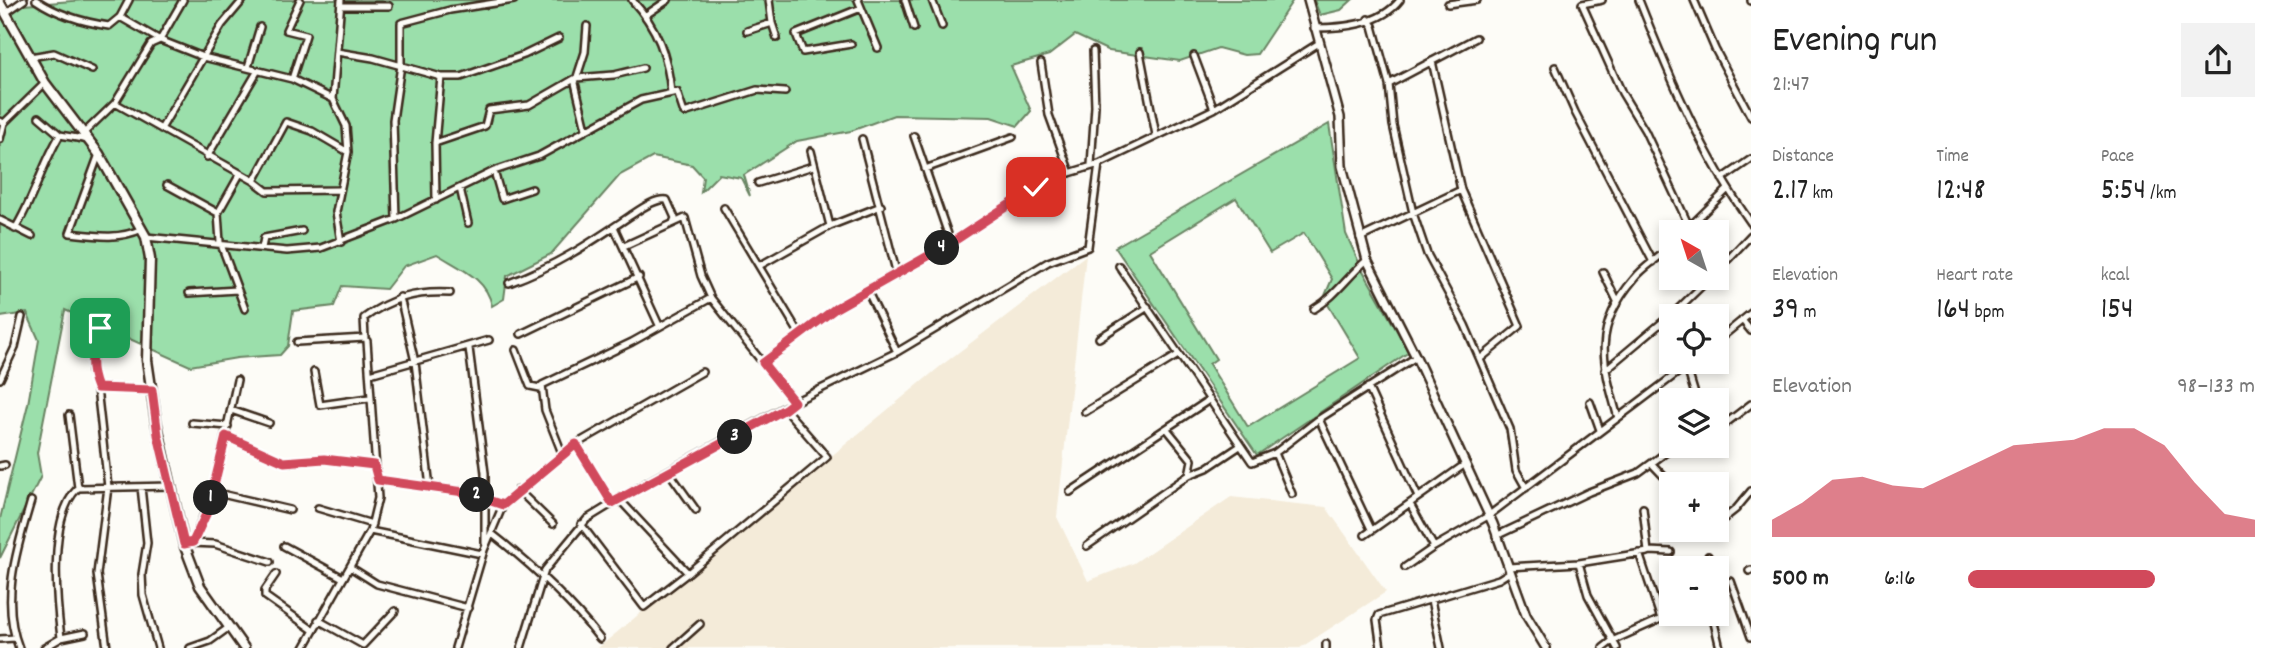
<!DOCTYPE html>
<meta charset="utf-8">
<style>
body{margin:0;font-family:Dekko,sans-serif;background:#f2f2f2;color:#222;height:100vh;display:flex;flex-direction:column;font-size:26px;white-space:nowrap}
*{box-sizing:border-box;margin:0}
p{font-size:23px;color:#767676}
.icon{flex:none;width:38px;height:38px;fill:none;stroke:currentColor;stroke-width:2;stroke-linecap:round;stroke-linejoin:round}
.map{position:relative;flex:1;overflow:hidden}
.sheet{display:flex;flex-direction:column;background:#fff;width:525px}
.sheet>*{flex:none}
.needle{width:46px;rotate:321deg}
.controls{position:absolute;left:1659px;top:220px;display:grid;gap:14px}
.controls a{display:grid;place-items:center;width:70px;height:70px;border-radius:0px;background:#fff;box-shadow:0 4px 10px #0003;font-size:35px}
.pin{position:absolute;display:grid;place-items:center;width:60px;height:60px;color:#fff;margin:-30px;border-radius:14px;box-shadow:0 4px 10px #0006}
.km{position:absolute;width:35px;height:35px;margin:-18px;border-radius:50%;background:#222;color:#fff;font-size:19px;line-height:35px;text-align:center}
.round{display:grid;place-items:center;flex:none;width:74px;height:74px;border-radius:0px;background:#f2f2f2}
.headline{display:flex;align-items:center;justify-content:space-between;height:119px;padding:0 21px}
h1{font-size:38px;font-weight:600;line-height:52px}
.metrics{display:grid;grid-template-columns:repeat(3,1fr);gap:10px;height:119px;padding:7px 21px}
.metrics div{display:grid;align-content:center}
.metrics b{font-size:30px;font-weight:600}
.metrics small{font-size:19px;font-weight:400}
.metrics p{font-size:19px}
.chart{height:196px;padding:14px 21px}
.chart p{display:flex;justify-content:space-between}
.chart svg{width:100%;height:126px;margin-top:7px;fill:#d1495b;opacity:.7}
ul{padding:0 21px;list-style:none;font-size:23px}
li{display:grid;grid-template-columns:112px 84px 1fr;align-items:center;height:52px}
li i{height:18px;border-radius:9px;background:#d1495b}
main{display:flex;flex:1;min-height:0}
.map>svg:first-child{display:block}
</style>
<main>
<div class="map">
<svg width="1751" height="648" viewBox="0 0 1751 648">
<rect width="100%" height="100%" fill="#fdfcf7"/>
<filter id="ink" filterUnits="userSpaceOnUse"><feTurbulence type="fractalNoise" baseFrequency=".0143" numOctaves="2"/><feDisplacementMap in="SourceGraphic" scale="14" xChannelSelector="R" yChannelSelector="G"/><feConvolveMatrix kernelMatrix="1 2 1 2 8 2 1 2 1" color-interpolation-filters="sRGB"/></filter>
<g filter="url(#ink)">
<path fill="#f4ebd9" d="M 1086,255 L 1057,517 L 1088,581 L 1134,563 L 1231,497 L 1326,507 L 1386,592 L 1300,648 L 598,648 L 942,365 Z"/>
<path fill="#9bdfab" stroke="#6b8464" stroke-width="2" fill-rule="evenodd" d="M 84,0 L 1293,0 L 1257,54 L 1244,55 L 1218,48 L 1180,61 L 1109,51 L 1075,35 L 1049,55 L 1011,66 L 1031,111 L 1018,126 L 991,117 L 894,115 L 851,131 L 797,141 L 744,175 L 750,196 L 741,178 L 719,174 L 701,192 L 703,177 L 692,165 L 653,157 L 620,175 L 551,254 L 507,276 L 504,299 L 492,306 C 487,278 459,268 437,254 L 404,266 L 386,289 L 342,286 L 334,306 L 293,311 L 288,346 L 280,355 L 237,358 L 190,366 L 65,310 L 37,453 L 41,476 L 0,558 L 0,519 L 28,404 L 39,340 L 27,313 L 0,317 L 0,7 Z
M 1314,0 L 1352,0 L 1341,10 L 1320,15 Z
M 1329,124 L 1346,234 L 1362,269 L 1409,352 L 1257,455 L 1115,247 ZM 1236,198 L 1270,253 L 1304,233 L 1332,279 L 1324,298 L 1360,358 L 1248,427 L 1209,364 L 1216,359 L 1150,251 Z"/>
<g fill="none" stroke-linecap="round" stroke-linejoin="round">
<g stroke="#3b2a1e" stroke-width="10">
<path id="minor" d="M 36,0 C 58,15 82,22 109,26 L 120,17
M 129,0 L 120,17 L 160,40 L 203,57 L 292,79 L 333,99
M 632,0 C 657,27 668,56 671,93
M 769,0 L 772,23 L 777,38
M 858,0 L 878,48
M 905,0 L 914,28
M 932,0 L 942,26
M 1602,0 L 1582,4 L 1622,93 L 1645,131 L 1689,226
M 1639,0 C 1669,76 1703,156 1751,223
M 1694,0 L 1715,49 L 1751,117
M 1751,0 L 1751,1
M 1448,4 L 1477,0
M 341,6 L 389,6
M 7,12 L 24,0
M 646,15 L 668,0
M 1368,19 L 1373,26 L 1389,84 L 1393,125 L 1413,213 L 1427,254 L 1465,325 L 1510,429 L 1516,470 L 1526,488
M 1314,28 C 1342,28 1381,25 1400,0
M 747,31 L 772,23
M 851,44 L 803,52 L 796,34 L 861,8
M 337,52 L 373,58 L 441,77 L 461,77 L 524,55 L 559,38
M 1140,52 L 1156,135
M 1194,56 L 1214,109
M 30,57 L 54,53 L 92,70
M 1432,61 L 1461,190 L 1520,326 L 1480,359
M 1041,63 L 1049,115 L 1070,173
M 248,67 L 260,27
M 1555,67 L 1575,112 L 1653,262
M 292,79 L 306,35 L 286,30 L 300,0
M 1389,84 L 1476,38
M 115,103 L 254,181 L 286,122 L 312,131 L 348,152
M 39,117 L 60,135 L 89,140
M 0,121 L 4,123 L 0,139
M 4,123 L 45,83
M 161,129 L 222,25 L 243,0
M 586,129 L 575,83 L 585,52 L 587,26
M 84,133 L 115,103 L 151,44 L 160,40 L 183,0
M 914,136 L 951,243
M 862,139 L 897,275
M 435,143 L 485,126 L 489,110 L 529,105 L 576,78 L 614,75 L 643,68
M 811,151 L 830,226
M 99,154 L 70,233 C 96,236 118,240 142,229
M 207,157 L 257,72
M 1091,165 L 1095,106 L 1093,51
M 925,169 L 1013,137
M 494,171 L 502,199 L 532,189
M 240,174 L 218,213 L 220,242 L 245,309
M 1722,179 L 1751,159
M 254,181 L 267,191 L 338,190
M 758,183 L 813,166
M 167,185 L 218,213
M 460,188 L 468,223
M 436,200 L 435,143 L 441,77
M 724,208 L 799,333
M 396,219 L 393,120 L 401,65 L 401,23 L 450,10 L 514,0
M 0,220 L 32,236
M 614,227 L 659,325
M 15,229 C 34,198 42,165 60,135
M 1683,233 L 1727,190
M 146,237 L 287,251 L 321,248 L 396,219 L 494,171 L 539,156 L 641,100 L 677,92 L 684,113 L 757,90 L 785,92
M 1360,238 L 1461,190
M 341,242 L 336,212 L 348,152 L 346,126 L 333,99 L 341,0
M 624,246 L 685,218 L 701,276 L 711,298 L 794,402
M 262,248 L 264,238 L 302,231
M 759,266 L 830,226 L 881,206
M 1119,266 L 1252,462 L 1275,453 L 1319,419 L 1416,357
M 1717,271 L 1751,235
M 1603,272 L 1618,303
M 509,283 C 558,265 590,243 633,214 C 642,208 656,198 667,200 L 675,218 L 673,223
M 867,290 L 897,352
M 189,293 L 237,290
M 400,297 L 415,362 L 430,487
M 1314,309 C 1336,296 1348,276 1367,260
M 1742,320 L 1751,331
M 101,328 L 95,340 L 91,371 L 97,388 L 108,487 L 97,574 L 107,648
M 521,334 L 639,277
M 1099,338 L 1148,307
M 1717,341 L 1751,313
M 297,342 L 365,338 L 364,318 C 391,298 416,291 450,293
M 469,348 L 485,473 L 485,543
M 516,350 L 530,386 L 540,388
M 763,363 L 836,308 L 951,243 L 1036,187 L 1053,178 L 1099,164 L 1214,109 L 1319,43
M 1687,368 L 1697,401
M 1605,370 L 1678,309 L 1710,278
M 314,372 L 320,405 L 369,398
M 370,374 L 489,340
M 0,379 L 15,347 L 22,317
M 1368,387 L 1418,497
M 97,388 L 152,390
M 1590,402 L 1600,430
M 231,410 L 269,423
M 1085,412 L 1178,355
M 69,415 L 78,488
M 1618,418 C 1602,361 1592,328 1634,279 C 1644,266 1660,258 1671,246
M 1319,419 L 1371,529
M 192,423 L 228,426
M 1717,430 L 1751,404
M 226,436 L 284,462 L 324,459 L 374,465
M 576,444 L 612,503
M 1676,446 L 1684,446
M 562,453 L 545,410 L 542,385 L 632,342 L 711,298
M 1275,453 L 1292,494
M 1653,465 L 1672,485
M 0,466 L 5,465
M 669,472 L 696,510
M 1189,475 L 1207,468 L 1240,446
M 378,480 L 464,492 L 503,505
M 141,487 L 147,543 L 142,574 L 143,595 L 158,648
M 518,490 L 553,524
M 213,492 L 290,510
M 1070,492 L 1209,400
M 620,500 L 688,573
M 1410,504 L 1434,547 L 1488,516 L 1692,362
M 318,508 L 372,524
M 581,524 L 644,607 L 688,573 L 827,457 L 785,409
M 1717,524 L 1736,509 L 1751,491
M 370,531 L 482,554
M 491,533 C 532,565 567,597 600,639
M 1365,535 L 1464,465
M 1496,536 L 1589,492 L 1638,473 L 1675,446
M 193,542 L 213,492 L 237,380
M 191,543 L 215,544 L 270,562
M 284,546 L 343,578
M 1087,546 L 1189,475 L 1192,460 L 1167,429
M 1649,551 L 1671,552
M 1639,553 L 1661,619 L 1678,615
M 1708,556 L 1708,569
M 1579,563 L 1588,595 L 1617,648
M 350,567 L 377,584 L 468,608
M 1405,567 L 1434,547
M 1508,567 L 1579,563 L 1648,552 L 1643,508
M 1749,571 L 1751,570
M 276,574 L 265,590 L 265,596 L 313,630
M 1731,581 L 1751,637
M 1431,600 L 1441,648
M 1712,614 L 1720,648
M 318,620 L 363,645 L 395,611
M 61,638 C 56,598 48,517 78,488 L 171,486
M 0,639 L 15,638
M 1326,644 L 1326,648
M 19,648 C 0,600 17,548 31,501
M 44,648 L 61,638 L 85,633
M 190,648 L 210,641 L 228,628
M 304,648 L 370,531 L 378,498 L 367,341
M 455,648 L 484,550 L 503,505 L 576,444 L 702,372
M 521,648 L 545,570 L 587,519 L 641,486 L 794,402 L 897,352 L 1048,262 L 1088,247 L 1099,164
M 673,648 L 700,624
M 1381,648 L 1377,620 L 1379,615 L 1499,579 L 1510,572
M 1603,648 L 1612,641 L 1661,619"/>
</g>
<g stroke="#3b2a1e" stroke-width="12">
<path id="tertiary" d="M 1308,0 L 1340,117 L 1342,166 L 1367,260 L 1416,357 L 1493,524 L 1526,615 L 1546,648"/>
</g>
<g stroke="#3b2a1e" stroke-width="13">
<path id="secondary" d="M 0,3 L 45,83 L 99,154 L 146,237 L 150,259 L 147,360 L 156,421 L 184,544 L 200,586 L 244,648"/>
</g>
<use href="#minor" stroke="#fdfcf7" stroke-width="5"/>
<use href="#tertiary" stroke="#fdfcf7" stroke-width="7"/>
<use href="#secondary" stroke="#fdfcf7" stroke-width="8"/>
</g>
</g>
<g fill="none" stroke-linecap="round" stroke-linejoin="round" filter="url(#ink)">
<g stroke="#fff" stroke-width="14">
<path id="route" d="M 100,328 C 90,347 89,369 97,388 L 152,390 L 158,435 L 184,544 L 193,542 L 208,510 L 226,436 L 284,462 L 324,459 L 374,465 L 378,480 L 464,492 L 503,505 L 576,444 L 612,503 L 785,409 L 794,402 L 763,363 L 836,308 L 951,243 L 1036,187"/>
</g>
<use href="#route" stroke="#d1495b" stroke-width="9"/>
</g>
</svg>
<div class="controls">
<a><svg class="needle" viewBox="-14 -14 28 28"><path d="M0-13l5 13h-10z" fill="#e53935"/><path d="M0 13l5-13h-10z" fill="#767676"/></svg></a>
<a><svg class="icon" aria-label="locate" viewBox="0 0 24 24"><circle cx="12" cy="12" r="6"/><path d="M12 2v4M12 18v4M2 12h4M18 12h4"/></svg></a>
<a><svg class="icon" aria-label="layers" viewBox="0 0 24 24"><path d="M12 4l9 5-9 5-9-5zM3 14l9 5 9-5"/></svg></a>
<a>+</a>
<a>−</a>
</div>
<div class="pin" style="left:100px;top:328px;background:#1e9e55"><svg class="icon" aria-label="arrive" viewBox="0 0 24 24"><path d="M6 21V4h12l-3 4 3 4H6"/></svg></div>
<div class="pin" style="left:1036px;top:187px;background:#d93025"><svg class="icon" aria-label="check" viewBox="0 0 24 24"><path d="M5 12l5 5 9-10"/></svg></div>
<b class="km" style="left:211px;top:498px">1</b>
<b class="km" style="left:477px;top:495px">2</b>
<b class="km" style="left:735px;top:437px">3</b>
<b class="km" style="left:942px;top:248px">4</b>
</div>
<section class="sheet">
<div class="headline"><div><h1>Evening run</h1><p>21:47</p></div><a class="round"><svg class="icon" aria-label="share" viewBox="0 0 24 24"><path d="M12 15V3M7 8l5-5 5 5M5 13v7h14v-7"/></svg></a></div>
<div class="metrics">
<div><p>Distance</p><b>2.17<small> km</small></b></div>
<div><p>Time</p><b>12:48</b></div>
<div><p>Pace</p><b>5:54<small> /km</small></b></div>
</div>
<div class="metrics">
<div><p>Elevation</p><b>39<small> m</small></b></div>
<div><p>Heart rate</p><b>164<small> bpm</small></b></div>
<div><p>kcal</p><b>154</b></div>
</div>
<div class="chart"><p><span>Elevation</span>98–133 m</p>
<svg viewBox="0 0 160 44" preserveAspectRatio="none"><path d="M0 44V38L10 32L20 24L30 23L40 26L50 27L60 22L70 17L80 12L90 11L100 10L110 6L120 6L130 12L140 25L150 36L160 38V44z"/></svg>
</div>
<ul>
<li><b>500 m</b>6:16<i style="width:65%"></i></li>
</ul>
</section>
</main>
